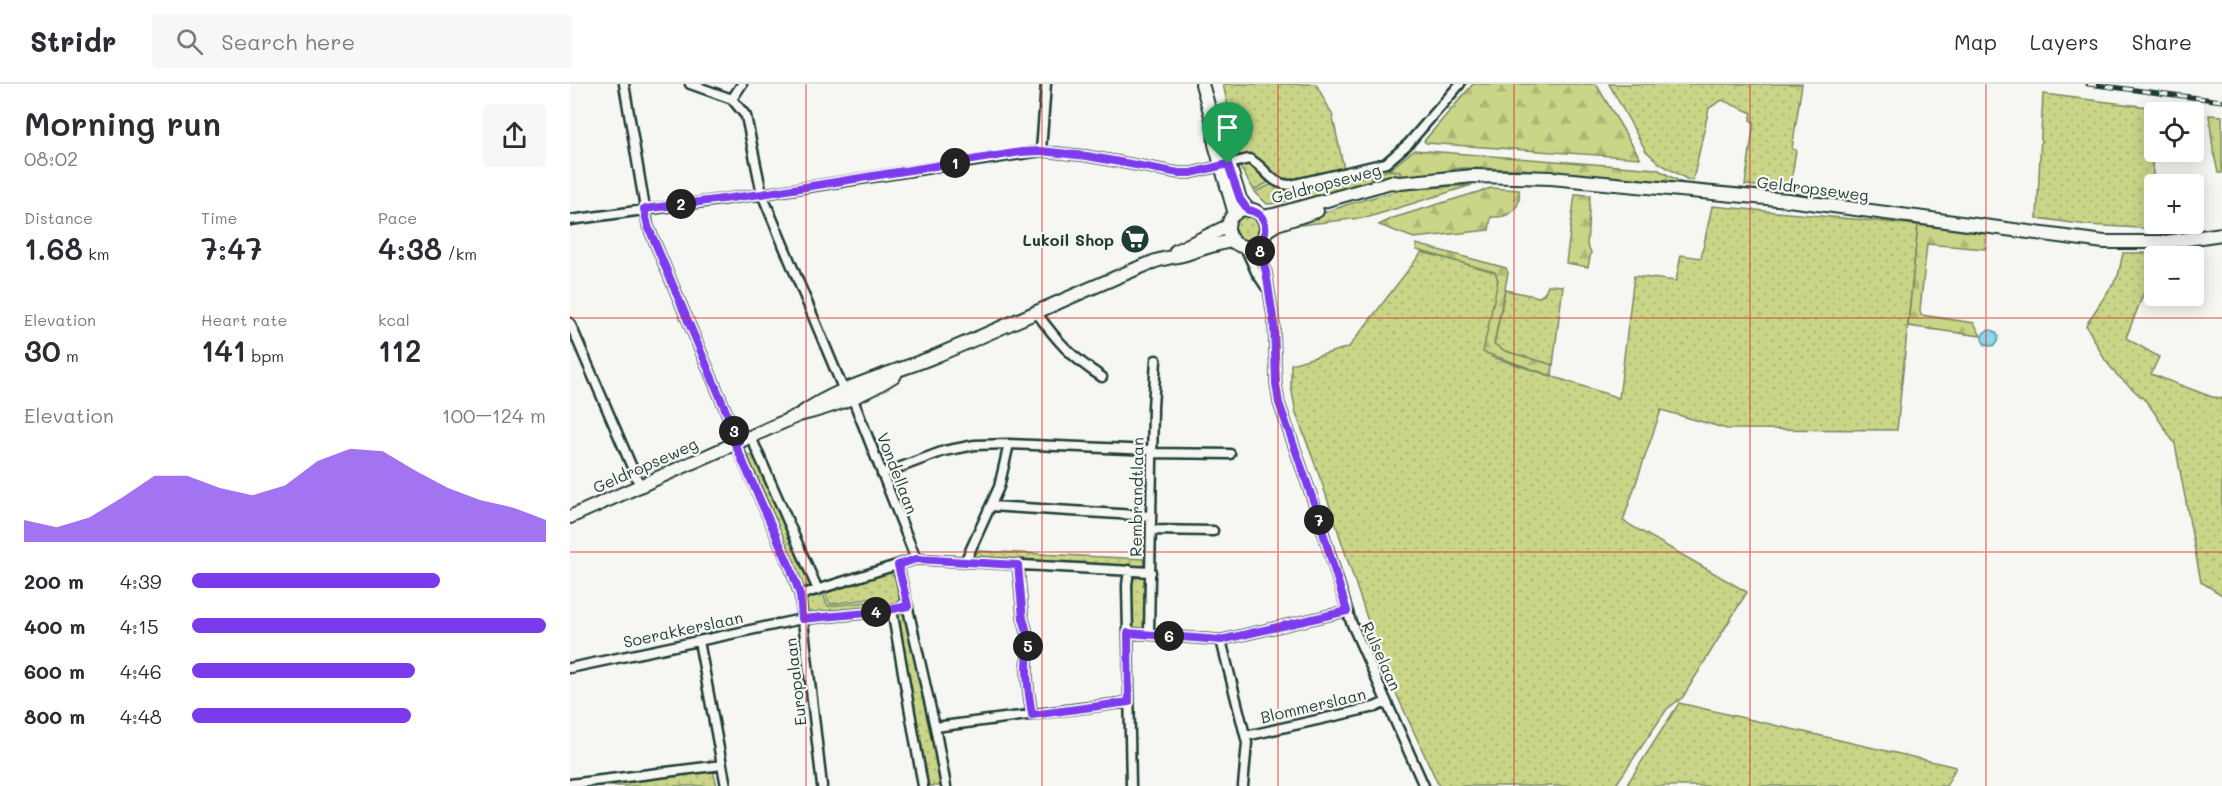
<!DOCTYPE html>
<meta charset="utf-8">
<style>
body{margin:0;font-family:Mali,sans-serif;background:#f7f7f7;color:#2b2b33;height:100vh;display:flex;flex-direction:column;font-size:22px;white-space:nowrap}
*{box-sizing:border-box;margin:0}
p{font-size:20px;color:#7c7c81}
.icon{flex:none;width:33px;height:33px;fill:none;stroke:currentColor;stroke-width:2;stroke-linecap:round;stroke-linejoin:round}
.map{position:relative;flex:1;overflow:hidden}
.drawer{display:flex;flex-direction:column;background:#fff;width:570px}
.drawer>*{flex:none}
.controls{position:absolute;left:1574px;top:18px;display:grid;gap:12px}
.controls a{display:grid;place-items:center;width:60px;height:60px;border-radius:6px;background:#fff;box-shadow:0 3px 15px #0003;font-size:30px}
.pin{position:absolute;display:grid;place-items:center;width:51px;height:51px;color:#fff;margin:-62px -26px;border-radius:50% 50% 50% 0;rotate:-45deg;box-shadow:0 0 6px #0007}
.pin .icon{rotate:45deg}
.km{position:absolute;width:30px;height:30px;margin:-15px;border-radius:50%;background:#222;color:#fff;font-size:16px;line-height:30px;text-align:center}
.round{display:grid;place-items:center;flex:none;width:63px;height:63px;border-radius:6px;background:#f7f7f7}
.headline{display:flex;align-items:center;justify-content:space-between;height:102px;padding:0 24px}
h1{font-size:33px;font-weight:600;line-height:45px}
.metrics{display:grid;grid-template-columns:repeat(3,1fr);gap:9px;height:102px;padding:6px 24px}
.metrics div{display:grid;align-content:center}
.metrics b{font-size:30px;font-weight:600}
.metrics small{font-size:16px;font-weight:400}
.metrics p{font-size:16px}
.chart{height:168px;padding:12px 24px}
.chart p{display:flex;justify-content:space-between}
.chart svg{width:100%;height:108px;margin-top:6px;fill:#7c3aed;opacity:.7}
ul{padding:0 24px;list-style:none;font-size:20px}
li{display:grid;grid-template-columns:96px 72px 1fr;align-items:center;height:45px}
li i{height:15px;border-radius:8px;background:#7c3aed}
header{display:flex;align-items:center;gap:36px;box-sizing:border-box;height:84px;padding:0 30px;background:#fff;border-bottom:2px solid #e1e1e2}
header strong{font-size:28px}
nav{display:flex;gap:33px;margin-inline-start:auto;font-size:21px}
.search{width:420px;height:54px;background:#f7f7f7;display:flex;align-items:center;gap:15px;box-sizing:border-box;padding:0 21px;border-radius:6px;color:#7c7c81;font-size:22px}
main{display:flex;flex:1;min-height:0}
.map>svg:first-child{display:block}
</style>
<header>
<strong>Stridr</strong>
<div class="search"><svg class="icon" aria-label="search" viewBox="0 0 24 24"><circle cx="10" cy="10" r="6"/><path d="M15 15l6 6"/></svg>Search here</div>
<nav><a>Map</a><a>Layers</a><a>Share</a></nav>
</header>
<main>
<section class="drawer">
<div class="headline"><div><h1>Morning run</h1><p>08:02</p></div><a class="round"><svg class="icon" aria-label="share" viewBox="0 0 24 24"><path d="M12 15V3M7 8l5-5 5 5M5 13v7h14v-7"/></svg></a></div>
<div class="metrics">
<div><p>Distance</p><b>1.68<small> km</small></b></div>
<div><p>Time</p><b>7:47</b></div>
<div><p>Pace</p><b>4:38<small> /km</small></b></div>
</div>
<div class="metrics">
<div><p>Elevation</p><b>30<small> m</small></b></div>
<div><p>Heart rate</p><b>141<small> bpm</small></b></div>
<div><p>kcal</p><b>112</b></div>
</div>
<div class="chart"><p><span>Elevation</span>100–124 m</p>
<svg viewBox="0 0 160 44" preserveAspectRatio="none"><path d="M0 44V35L10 38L20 34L30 26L40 17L50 17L60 22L70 25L80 21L90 11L100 6L110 7L120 15L130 22L140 27L150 30L160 35V44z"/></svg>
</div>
<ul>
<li><b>200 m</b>4:39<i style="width:70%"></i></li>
<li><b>400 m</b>4:15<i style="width:100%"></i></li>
<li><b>600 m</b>4:46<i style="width:63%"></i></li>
<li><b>800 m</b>4:48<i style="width:62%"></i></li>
</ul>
</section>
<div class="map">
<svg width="1652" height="702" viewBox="0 0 1652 702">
<defs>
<pattern id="grass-dots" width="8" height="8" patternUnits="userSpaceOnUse" patternTransform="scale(1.5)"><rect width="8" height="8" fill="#cad588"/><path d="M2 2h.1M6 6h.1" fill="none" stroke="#adb876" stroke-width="1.8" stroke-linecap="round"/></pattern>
<pattern id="forest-firs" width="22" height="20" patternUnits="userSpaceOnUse" patternTransform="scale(1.5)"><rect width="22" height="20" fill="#cad588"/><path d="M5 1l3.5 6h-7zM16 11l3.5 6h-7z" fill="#adb876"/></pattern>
<pattern id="water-ripples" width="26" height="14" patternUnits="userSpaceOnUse" patternTransform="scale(1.5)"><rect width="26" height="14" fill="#8bd6eb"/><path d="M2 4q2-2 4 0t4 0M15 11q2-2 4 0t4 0" fill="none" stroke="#71afbf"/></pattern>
</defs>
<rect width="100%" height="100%" fill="#f6f6f2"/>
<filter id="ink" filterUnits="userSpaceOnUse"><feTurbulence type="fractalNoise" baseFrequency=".0167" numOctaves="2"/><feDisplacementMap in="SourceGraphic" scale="12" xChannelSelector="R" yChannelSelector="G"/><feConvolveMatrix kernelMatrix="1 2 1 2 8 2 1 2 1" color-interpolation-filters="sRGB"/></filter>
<g filter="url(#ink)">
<path fill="url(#grass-dots)" stroke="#74895e" stroke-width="1.5" d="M 653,0 L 746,0 L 762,30 L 774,85 C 760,89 730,100 717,97 C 697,93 696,69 669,71 Z
M 1039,0 L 1232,0 L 1222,65 L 1226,66 L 1220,105 L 1175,101 L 1184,38 L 1180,36 L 1182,29 L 1152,16 L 1139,24 L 1123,96 L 1118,96 L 1089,79 L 1076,67 Z
M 1473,10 L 1578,23 L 1584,103 L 1584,140 L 1587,140 L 1587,145 L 1517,141 L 1467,134 Z
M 672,78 C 683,82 695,87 697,99 L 684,106 L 668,80 Z
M 819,86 L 830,87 L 831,94 L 719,123 L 735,115 L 745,100 L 798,92 Z
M 702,100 L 720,105 L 737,100 L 733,110 L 711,119 L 697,120 L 685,108 Z
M 902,101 L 799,133 L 713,143 L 779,120 L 830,106 Z
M 1142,122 L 1348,141 L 1327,346 L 1157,345 L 1091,326 L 1053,437 L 1177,508 L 1113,613 L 1097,625 L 1045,702 L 869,702 L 818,592 L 803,552 L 753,402 L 726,329 L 721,303 L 721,280 L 779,263 L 852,168 L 925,188 L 928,192 L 922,273 L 1049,314 L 1064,192 L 1106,197 L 1111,171 L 1131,174 Z
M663 145a14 14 0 1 1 28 0a14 14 0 1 1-28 0Z
M 1553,169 L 1590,169 L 1588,172 L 1584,172 L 1584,183 L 1556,254 L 1589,273 L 1581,290 L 1642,313 L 1652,314 L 1652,511 L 1631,498 L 1605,360 L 1578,319 L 1547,291 L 1535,276 L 1516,241 L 1548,192 Z
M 978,201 L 993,202 L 983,281 L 935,267 L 924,261 L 935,206 L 969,213 L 974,210 Z
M 185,370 L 242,500 L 241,504 L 236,506 L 233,503 L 177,373 Z
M 408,467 L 574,475 L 574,482 L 409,475 L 405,472 Z
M 318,488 L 325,493 C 331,516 334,520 308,523 L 307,514 L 260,520 L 255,509 Z
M 570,491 L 577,496 L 576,543 L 570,546 L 564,544 L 562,539 L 561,498 L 565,493 Z
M 253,510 L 258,522 L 296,518 L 296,520 L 305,519 L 306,523 L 243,531 L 238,529 L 235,525 L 235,518 L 239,514 Z
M 331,527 L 334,531 L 361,645 L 371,702 L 356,702 L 326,530 Z
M 1109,619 L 1386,683 L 1376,702 L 1056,702 Z
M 143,686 L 147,702 L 8,702 Z"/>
<path fill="url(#forest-firs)" stroke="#74895e" stroke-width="1.5" d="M 903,0 L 1026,0 L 1070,74 L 856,59 L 854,57 Z
M 1639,31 L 1652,32 L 1652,89 L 1648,89 L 1643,65 Z
M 844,66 L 1087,85 L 1116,101 L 951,85 L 892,84 L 831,94 L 830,87 L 819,86 Z
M 921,104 L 949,106 C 952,126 938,134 921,133 L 919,146 L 844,154 L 809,141 L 823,134 Z
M 1005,110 L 1020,111 L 1017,161 L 1021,168 L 1018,183 L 996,179 Z
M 1348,141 L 1416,150 L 1415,165 L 1357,160 L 1350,226 L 1351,231 L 1404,239 L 1411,252 L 1338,242 Z
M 846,160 L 936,184 L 938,189 L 924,260 L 935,267 L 983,281 L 982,292 L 913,268 L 928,196 L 925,188 L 847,166 Z"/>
<path fill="url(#water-ripples)" stroke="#6099a2" stroke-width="1.5" d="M1412 254a8 8 0 1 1 16 0a8 8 0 1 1-16 0Z"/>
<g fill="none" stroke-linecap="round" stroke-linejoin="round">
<g stroke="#1f3d34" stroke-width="13">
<path id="street" d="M 54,0 L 78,142 L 169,358
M 120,0 L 162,15 L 176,32 L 192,110 L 274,307 L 282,313 L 346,475
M 162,15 L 172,0
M 471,67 L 476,0
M 0,136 L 192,110 L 471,67 L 517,72 L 609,89 L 621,89 L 679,75 C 697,83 698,100 721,101 L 816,79 L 838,60 L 890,0
M 688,160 L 696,188 L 704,240 L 706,300 L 709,319 L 744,419 L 781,538 L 854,702
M 675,163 L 686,188 L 696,203
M 466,228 C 487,257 501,273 532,293
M 0,239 L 70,402
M 181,353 L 248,506
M 166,360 L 221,485 L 230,511 L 252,702
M 582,369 L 660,370
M 312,390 L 374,367 L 405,361 L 439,360 L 582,366
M 421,422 L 581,432
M 581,446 L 643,447
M 395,478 L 429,403 L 439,360
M 328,481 L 365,643 L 376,702
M 448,481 L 453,535 C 460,551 457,570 457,587 C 457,602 460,617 462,631
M 559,486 L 557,501 L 561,702
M 230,511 L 346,475 L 581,488
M 322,526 L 353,702
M 558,549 L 651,556 L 777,527
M 579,550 L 583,323 L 586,276
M 651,556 L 677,659 L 673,702
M 129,557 L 152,681
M 0,584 L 232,535 L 308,528 L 338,522
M 365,643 L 559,618
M 676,652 L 805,623 L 816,618
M 0,700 L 152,681 L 156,702"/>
</g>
<g stroke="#1f3d34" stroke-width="16">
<path id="secondary" d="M 632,0 L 644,42 L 645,60 L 665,130
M 653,62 L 670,115 L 678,126
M658 144a19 19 0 1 1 38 0a19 19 0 1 1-38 0Z
M 692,133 L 704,131 L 821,98 L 830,99 L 904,92 L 981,94 L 1218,116 L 1534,158 L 1596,158 L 1652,150
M 696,147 L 707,140 L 747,127
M 606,167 L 658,142
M 229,331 C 269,302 319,291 363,273 C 437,242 509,208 583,178 C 594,174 605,173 616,170 C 632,165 646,159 663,157
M 0,433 L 229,331 C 262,323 297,310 325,291"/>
</g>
<use href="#street" stroke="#f6f6f2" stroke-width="8"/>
<use href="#secondary" stroke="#f6f6f2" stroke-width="12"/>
<g stroke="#1f3d34" stroke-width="5">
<path id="rail" d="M 1518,0 L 1652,17"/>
</g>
<use href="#rail" stroke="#f6f6f2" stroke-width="3" stroke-dasharray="9" stroke-linecap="butt"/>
</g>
</g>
<g fill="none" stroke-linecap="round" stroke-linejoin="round" filter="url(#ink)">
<g stroke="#fff" stroke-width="12">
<path id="route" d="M 471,67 L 517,72 L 609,89 L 621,89 L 658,80 L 670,115 L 678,126 C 696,129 701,147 688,160 L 696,188 L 704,240 L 706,300 L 709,319 L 744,419 L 777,527 L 651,556 L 558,549 L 559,618 L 462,631 C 460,617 457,602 457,587 C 457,570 460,551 453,535 L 448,481 L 346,475 L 328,481 L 338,522 L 308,528 L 232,535 L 230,511 L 221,485 L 165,360 L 169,358 L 78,142 L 74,125 L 192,110 L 451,68 Z"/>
</g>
<use href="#route" stroke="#7c3aed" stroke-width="8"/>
</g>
<path fill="none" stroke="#d62828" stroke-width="1.5" stroke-opacity="0.55" d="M 236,0 L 236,702M 472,0 L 472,702M 708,0 L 708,702M 944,0 L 944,702M 1180,0 L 1180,702M 1416,0 L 1416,702M 0,234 L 1652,234M 0,468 L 1652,468"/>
<defs>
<g id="supermarket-disc" transform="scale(1.5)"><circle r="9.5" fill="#1f3d34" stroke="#f6f6f2"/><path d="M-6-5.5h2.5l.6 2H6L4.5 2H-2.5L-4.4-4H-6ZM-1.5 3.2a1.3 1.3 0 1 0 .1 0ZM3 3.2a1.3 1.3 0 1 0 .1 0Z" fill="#fff"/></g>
</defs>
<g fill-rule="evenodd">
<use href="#supermarket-disc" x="565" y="155"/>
</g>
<g text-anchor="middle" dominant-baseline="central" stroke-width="4.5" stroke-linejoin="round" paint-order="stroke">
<g font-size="16" fill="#1f3d34" stroke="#f6f6f2">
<text transform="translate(756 99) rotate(-15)">Geldropseweg</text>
<text transform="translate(1243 104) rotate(7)">Geldropseweg</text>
<text transform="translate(75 381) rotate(-24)">Geldropseweg</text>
<text transform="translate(328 389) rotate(69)">Vondellaan</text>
<text transform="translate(566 413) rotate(-89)">Rembrandtlaan</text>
<text transform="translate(113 545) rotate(-12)">Soerakkerslaan</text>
<text transform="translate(812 572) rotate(66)">Rulselaan</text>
<text transform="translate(225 598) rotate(-97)">Europalaan</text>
<text transform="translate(743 621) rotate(-13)">Blommerslaan</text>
</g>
<g font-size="16" font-weight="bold" fill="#1f3d34" stroke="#f6f6f2" text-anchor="end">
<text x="544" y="155">Lukoil Shop</text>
</g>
</g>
</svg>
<div class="controls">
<a><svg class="icon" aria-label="locate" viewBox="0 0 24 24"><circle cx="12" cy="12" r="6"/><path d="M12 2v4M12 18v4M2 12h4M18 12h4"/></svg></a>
<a>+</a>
<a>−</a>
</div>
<div class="pin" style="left:658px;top:80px;background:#1e9e55"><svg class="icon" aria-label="arrive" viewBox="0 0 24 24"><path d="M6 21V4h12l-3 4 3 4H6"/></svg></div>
<b class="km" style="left:385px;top:79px">1</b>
<b class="km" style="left:111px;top:120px">2</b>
<b class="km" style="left:164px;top:347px">3</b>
<b class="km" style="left:306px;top:528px">4</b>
<b class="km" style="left:458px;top:562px">5</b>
<b class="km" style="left:599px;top:552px">6</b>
<b class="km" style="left:749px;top:436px">7</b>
<b class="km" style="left:690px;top:167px">8</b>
</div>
</main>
